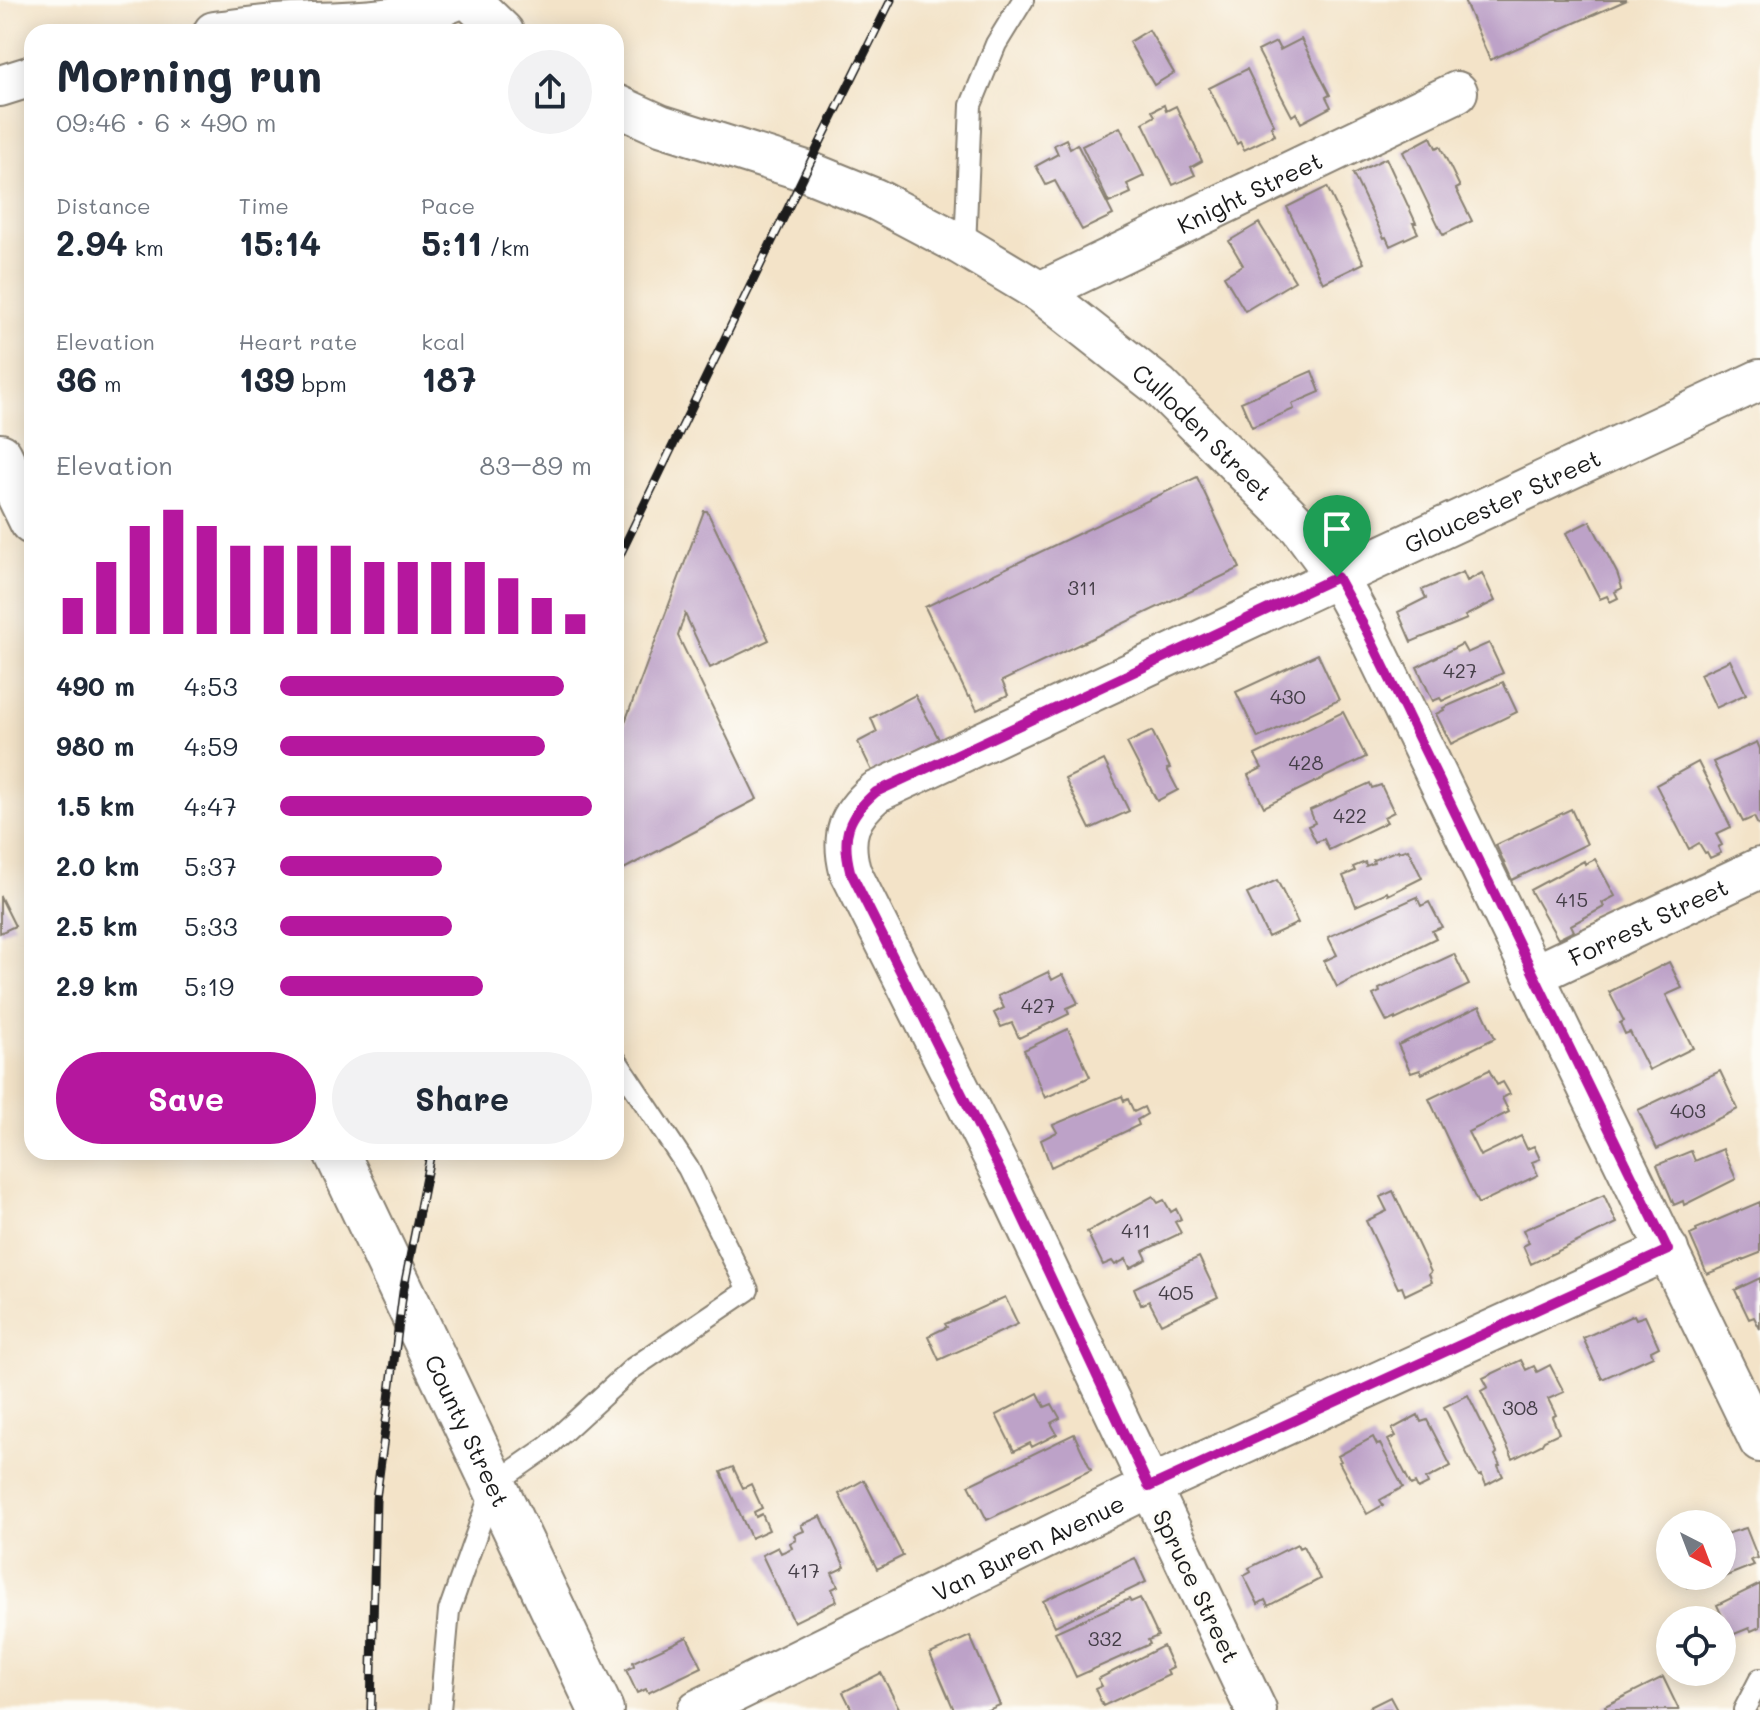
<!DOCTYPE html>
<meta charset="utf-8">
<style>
body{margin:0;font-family:Mali,sans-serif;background:#f2f2f3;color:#1f2937;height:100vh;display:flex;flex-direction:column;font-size:30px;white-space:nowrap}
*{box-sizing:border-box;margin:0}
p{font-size:26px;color:#747a83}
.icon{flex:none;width:44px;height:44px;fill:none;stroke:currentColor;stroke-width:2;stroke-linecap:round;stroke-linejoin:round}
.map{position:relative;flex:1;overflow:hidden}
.details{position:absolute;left:24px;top:24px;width:600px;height:1136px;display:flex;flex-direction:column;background:#fff;border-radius:24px;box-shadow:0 4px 20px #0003}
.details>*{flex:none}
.needle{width:52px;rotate:138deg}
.controls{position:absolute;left:1656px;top:1510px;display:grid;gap:16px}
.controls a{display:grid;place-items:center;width:80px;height:80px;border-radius:50%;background:#fff;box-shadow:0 4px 20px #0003;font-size:40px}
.pin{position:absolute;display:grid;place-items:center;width:68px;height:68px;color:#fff;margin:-82px -34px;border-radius:50% 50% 50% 0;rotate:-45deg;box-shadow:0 0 8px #0007}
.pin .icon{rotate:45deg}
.round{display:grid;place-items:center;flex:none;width:84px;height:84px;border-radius:42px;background:#f2f2f3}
.head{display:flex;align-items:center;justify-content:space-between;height:136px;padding:0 32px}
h1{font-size:44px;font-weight:700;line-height:60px}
.metrics{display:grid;grid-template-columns:repeat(3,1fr);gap:12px;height:136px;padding:8px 32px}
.metrics div{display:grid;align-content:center}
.metrics b{font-size:34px;font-weight:700}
.metrics small{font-size:22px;font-weight:400}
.metrics p{font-size:22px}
.chart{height:224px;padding:16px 32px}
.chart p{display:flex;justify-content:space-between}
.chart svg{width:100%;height:144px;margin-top:8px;stroke:#b5179e;stroke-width:6}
.button{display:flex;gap:16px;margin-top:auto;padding:16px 32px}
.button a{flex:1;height:92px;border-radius:48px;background:#b5179e;color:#fff;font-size:32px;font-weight:700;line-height:92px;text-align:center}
.button a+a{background:#f2f2f3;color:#1f2937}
ul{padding:0 32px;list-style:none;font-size:26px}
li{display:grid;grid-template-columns:128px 96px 1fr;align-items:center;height:60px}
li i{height:20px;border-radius:10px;background:#b5179e}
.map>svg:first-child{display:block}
</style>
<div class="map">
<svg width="1760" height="1710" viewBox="0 0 1760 1710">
<rect width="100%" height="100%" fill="#fdfcf7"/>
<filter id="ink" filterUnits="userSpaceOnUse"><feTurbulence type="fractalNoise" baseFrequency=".0125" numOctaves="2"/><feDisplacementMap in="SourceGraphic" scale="16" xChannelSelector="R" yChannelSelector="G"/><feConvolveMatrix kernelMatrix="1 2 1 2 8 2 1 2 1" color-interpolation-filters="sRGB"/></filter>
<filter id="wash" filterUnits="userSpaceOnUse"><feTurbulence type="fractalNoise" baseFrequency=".006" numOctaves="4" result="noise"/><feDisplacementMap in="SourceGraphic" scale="32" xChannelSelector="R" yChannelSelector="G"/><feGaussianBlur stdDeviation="1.8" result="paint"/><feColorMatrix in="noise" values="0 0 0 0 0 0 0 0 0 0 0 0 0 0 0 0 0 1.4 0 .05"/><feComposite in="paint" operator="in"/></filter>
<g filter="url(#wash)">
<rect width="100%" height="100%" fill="#f3e3c8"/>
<g id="blocks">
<path fill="#bda2c8" d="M 1464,0 L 1627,0 L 1490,60 Z
M 1149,30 L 1174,73 L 1154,85 L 1129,42 Z
M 1301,39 L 1330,95 L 1326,97 L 1331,107 L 1301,123 L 1296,113 L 1292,116 L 1258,51 L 1276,42 L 1280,50 Z
M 1247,69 L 1274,125 L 1271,126 L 1275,135 L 1244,150 L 1240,142 L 1237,144 L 1209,88 Z
M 1164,105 L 1166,111 L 1176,106 L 1202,161 L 1191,167 L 1195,175 L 1173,185 L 1143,123 L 1155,116 L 1152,111 Z
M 1120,127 L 1144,176 L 1127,184 L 1131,193 L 1109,203 L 1082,146 Z
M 1431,137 L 1436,148 L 1440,146 L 1460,187 L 1456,189 L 1472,221 L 1443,235 L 1403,152 Z
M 1066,139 L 1070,148 L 1077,144 L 1113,215 L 1082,230 L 1055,181 L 1046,185 L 1036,166 L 1058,154 L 1054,145 Z
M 1386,158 L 1416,223 L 1413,223 L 1418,233 L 1390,246 L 1386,237 L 1384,238 L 1353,174 Z
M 1327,187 L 1364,263 L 1323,283 L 1287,207 Z
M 1259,223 L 1295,281 L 1245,311 L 1224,276 L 1243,265 L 1229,241 Z
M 1312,371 L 1320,392 L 1292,404 L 1294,409 L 1252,427 L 1241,402 Z
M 1197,477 L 1240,568 L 1002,681 L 1008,695 L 977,710 L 970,696 L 968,697 L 925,607 Z
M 704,511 L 707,511 L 769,640 L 710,668 L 685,614 L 678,636 L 757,799 L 616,873 L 616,746 Z
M 1590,521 L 1617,573 L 1622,588 L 1615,592 L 1618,598 L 1610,602 L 1607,596 L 1600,599 L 1566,533 Z
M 1463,572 L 1467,581 L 1482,573 L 1495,601 L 1465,616 L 1467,619 L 1411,642 L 1398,612 L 1426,598 L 1422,590 Z
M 1489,643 L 1503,673 L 1442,701 L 1440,698 L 1433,701 L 1417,667 L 1462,644 L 1467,653 Z
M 1318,654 L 1339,700 L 1258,738 L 1236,692 Z
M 1730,660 L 1746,694 L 1716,708 L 1700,674 Z
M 1503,682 L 1517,712 L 1451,744 L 1436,714 L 1444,710 L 1443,708 Z
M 915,695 L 939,739 L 873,773 L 858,742 L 877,732 L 871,718 Z
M 1343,712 L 1366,757 L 1264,807 L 1248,775 L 1262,768 L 1255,755 Z
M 1152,731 L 1170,768 L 1167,769 L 1178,790 L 1157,801 L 1127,743 Z
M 1757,742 L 1760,749 L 1760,823 L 1758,825 L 1754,817 L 1743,822 L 1713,762 Z
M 1104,760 L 1129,811 L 1090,829 L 1065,779 Z
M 1698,762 L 1731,827 L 1716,834 L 1722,845 L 1718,847 L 1721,853 L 1710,858 L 1707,852 L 1705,853 L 1699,843 L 1689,849 L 1656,785 Z
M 1370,783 L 1372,788 L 1381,785 L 1394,812 L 1384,817 L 1387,822 L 1329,850 L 1324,839 L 1316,842 L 1308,826 L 1315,823 L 1310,810 Z
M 1571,809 L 1587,844 L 1512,880 L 1496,845 Z
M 1408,849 L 1422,878 L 1388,895 L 1387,892 L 1356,906 L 1343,876 L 1355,871 L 1353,867 L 1365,862 L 1366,866 L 1374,863 L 1373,860 L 1398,850 L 1399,852 Z
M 1595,859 L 1615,896 L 1602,903 L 1604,907 L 1571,925 L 1574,931 L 1558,939 L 1530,890 L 1584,861 L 1585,864 Z
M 1277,880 L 1298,923 L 1268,937 L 1247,894 Z
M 0,896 L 15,926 L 0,933 Z
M 1417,897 L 1421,906 L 1429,902 L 1442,927 L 1432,931 L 1436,938 L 1337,987 L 1324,961 L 1337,955 L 1328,937 Z
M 1454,954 L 1469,985 L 1395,1020 L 1395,1018 L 1387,1022 L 1373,995 L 1380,992 L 1379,989 Z
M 1669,962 L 1682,988 L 1666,995 L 1693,1048 L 1649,1070 L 1630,1032 L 1625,1034 L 1620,1023 L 1624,1021 L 1609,992 Z
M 1048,972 L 1052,980 L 1063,974 L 1078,1003 L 1067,1008 L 1069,1014 L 1019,1038 L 1012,1023 L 1001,1027 L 994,1013 L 1004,1008 L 998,996 Z
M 1480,1006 L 1495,1038 L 1422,1074 L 1420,1070 L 1411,1073 L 1398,1045 Z
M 1068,1029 L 1090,1077 L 1045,1098 L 1024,1050 Z
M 1489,1070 L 1497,1085 L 1503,1082 L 1510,1094 L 1502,1098 L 1509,1112 L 1468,1132 L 1480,1156 L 1521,1136 L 1527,1149 L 1534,1146 L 1540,1159 L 1532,1162 L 1538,1175 L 1478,1204 L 1429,1099 Z
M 1720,1071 L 1738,1109 L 1657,1149 L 1638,1110 Z
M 1122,1096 L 1124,1101 L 1128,1099 L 1134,1112 L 1144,1107 L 1147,1114 L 1137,1120 L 1139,1125 L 1051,1167 L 1041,1140 L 1057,1132 L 1053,1125 Z
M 1723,1149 L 1736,1179 L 1684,1205 L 1683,1201 L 1674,1205 L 1657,1165 L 1691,1151 L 1695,1161 Z
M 1393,1191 L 1431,1272 L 1429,1274 L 1432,1282 L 1405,1295 L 1402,1287 L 1398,1288 L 1366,1221 L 1387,1211 L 1380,1197 Z
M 1604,1195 L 1617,1223 L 1531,1264 L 1523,1246 L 1529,1243 L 1523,1230 Z
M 1153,1196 L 1158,1203 L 1164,1200 L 1171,1212 L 1176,1209 L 1181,1219 L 1175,1222 L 1181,1233 L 1143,1251 L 1147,1259 L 1130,1268 L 1126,1259 L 1115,1265 L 1112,1261 L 1103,1265 L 1087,1232 Z
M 1760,1202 L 1760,1253 L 1707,1274 L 1690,1235 L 1697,1232 L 1696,1229 Z
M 1199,1257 L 1218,1297 L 1161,1324 L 1149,1301 L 1141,1305 L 1134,1288 Z
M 1760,1278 L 1760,1329 L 1754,1317 L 1749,1319 L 1735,1290 Z
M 1005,1297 L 1018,1324 L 939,1360 L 928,1336 L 947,1327 L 945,1324 Z
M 1634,1315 L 1636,1319 L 1645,1316 L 1659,1347 L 1651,1351 L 1653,1356 L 1602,1379 L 1583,1338 Z
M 1521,1360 L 1526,1370 L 1534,1366 L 1537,1372 L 1550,1365 L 1564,1392 L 1548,1399 L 1556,1415 L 1552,1417 L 1559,1433 L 1544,1440 L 1541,1445 L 1513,1459 L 1481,1391 L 1488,1387 L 1483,1378 Z
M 1038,1393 L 1045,1407 L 1052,1404 L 1060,1418 L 1051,1423 L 1057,1434 L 1032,1447 L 1030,1443 L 1014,1451 L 996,1415 Z
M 1468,1395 L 1497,1453 L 1495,1455 L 1500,1465 L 1498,1466 L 1503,1476 L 1486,1485 L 1482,1475 L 1479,1476 L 1473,1466 L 1444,1407 Z
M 1418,1415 L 1421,1422 L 1427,1420 L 1451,1466 L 1426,1479 L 1428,1484 L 1418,1489 L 1415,1483 L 1411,1485 L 1388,1440 L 1396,1436 L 1392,1429 Z
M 1074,1434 L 1091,1470 L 987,1520 L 969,1485 Z
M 1373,1437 L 1377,1445 L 1380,1444 L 1403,1487 L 1380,1500 L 1383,1505 L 1367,1514 L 1339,1462 L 1341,1461 L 1338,1456 Z
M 733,1467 L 743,1488 L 751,1484 L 762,1508 L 754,1512 L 756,1517 L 762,1514 L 769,1530 L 751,1538 L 721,1472 Z
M 864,1480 L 903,1556 L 877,1569 L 839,1494 Z
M 821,1516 L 845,1567 L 832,1573 L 838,1586 L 832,1589 L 837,1601 L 794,1622 L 762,1555 L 778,1547 L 781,1553 L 792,1548 L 790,1543 L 796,1540 L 794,1535 L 804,1531 L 801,1525 Z
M 1746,1528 L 1758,1558 L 1751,1560 L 1754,1565 L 1709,1583 L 1708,1579 L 1687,1587 L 1682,1576 L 1722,1576 L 1722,1535 Z
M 1297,1544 L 1299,1548 L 1303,1546 L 1320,1579 L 1268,1606 L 1265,1600 L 1258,1604 L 1244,1576 L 1251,1572 L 1249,1568 Z
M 1135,1558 L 1146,1582 L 1055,1626 L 1043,1601 Z
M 1760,1584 L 1760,1627 L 1751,1631 L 1749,1628 L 1722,1639 L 1722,1621 L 1724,1620 L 1717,1605 Z
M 1140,1598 L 1158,1636 L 1148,1640 L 1150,1644 L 1076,1677 L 1055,1632 L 1129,1599 L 1131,1602 Z
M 970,1636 L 1000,1705 L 988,1710 L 954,1710 L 930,1654 Z
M 687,1637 L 702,1667 L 648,1693 L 646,1689 L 637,1693 L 626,1670 L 634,1666 L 633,1662 Z
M 1163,1646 L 1173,1668 L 1167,1671 L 1169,1675 L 1103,1706 L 1095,1689 L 1102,1686 L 1098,1679 Z
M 881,1673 L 900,1710 L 852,1710 L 843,1692 Z
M 1663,1677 L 1679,1710 L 1607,1710 L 1605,1706 Z
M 1390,1697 L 1397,1710 L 1372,1710 L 1370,1707 Z"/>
</g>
</g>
<g filter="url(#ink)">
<use href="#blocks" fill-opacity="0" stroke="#888072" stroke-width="2"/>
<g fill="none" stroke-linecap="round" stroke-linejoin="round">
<g stroke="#888072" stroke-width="24">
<path id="service" d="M 965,247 L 971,105 L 996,44 L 1023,0
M 440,1710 L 449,1611 L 494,1484 L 547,1447 L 633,1368 L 748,1290 L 688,1168 L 616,1060
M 1744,1710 L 1760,1679"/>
</g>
<g stroke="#888072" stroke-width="44">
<g id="minor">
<path d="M 470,0 L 503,32"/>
<path d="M 214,32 C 240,29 267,25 293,24 C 351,21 402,24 456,0"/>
<path d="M 0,86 L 32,76"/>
<path id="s1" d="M 616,105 L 660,125 L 806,171 L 875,199 L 960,244 L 1040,292 L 1159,386 L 1300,527 L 1337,577 L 1367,632 L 1760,1442"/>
<path id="s2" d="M 1040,292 L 1457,92"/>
<path id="s3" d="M 1534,975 L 1760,868"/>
<path id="s4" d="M 698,1710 L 1149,1487 L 1668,1250"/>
<path id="s5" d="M 1256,1710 L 1007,1184 L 850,871 C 841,835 848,816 876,792 L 1760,380"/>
</g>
</g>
<g stroke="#888072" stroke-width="48">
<g id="tertiary">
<path d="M 0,456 L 32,522"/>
<path id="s6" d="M 336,1152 L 601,1710"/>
</g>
</g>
<use href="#service" stroke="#fff" stroke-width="20"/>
<use href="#minor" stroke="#fff" stroke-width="40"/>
<use href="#tertiary" stroke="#fff" stroke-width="44"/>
<g stroke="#1c1c1c" stroke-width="9">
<path id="rail" d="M 616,563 L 806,171 L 891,0
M 371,1710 L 376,1499 L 403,1292 L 431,1152"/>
</g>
<use href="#rail" stroke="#fdfcf7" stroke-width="6" stroke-dasharray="18" stroke-linecap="butt"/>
</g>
</g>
<g fill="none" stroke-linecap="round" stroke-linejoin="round" filter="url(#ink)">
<g stroke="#fff" stroke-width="16">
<path id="route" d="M 1337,577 L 1367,632 L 1668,1250 L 1149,1487 L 1007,1184 L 850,871 C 841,835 848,816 876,792 Z"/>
</g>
<use href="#route" stroke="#b5179e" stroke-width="10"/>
</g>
<g text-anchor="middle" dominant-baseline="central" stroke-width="6" stroke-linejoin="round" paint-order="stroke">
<g font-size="20" fill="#443e47">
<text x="1082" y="587">311</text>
<text x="1460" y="670">427</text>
<text x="1288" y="696">430</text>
<text x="1306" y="762">428</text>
<text x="1350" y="815">422</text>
<text x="1572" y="899">415</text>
<text x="1038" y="1005">427</text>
<text x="1688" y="1110">403</text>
<text x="1136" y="1230">411</text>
<text x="1176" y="1292">405</text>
<text x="1520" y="1407">308</text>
<text x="804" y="1570">417</text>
<text x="1105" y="1638">332</text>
</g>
<g font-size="24" fill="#1c1c1c" stroke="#fdfcf7">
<text stroke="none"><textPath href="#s2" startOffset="232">Knight Street</textPath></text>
<text stroke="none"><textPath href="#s1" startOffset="680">Culloden Street</textPath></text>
<text stroke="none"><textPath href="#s5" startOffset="1712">Gloucester Street</textPath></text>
<text stroke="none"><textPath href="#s3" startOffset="126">Forrest Street</textPath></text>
<text stroke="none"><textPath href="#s6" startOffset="308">County Street</textPath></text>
<text stroke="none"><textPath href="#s4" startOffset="368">Van Buren Avenue</textPath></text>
<text transform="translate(1197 1586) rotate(64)">Spruce Street</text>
</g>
</g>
</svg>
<div class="controls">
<a><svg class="needle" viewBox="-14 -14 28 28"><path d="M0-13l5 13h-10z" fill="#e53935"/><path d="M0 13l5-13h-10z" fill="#747a83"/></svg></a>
<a><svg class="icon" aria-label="locate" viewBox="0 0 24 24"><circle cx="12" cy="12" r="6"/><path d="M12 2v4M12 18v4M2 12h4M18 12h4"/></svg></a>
</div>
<div class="pin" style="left:1337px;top:577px;background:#1e9e55"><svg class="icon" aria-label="arrive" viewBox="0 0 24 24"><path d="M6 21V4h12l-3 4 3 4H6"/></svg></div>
<section class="details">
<div class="head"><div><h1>Morning run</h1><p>09:46 · 6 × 490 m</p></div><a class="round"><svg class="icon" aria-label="share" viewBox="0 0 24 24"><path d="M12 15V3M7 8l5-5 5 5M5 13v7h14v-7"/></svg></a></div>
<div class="metrics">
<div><p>Distance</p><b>2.94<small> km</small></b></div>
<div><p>Time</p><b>15:14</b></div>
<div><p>Pace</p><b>5:11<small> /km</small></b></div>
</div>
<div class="metrics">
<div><p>Elevation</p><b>36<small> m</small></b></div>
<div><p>Heart rate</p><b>139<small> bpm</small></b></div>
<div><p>kcal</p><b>187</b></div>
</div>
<div class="chart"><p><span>Elevation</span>83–89 m</p>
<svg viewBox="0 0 160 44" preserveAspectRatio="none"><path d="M5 44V33M15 44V22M25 44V11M35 44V6M45 44V11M55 44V17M65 44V17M75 44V17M85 44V17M95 44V22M105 44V22M115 44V22M125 44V22M135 44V27M145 44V33M155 44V38"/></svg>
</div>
<ul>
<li><b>490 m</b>4:53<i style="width:91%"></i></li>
<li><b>980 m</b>4:59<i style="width:85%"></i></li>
<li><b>1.5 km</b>4:47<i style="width:100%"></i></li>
<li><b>2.0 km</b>5:37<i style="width:52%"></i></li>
<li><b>2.5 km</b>5:33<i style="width:55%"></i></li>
<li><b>2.9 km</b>5:19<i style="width:65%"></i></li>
</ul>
<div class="button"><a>Save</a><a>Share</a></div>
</section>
</div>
